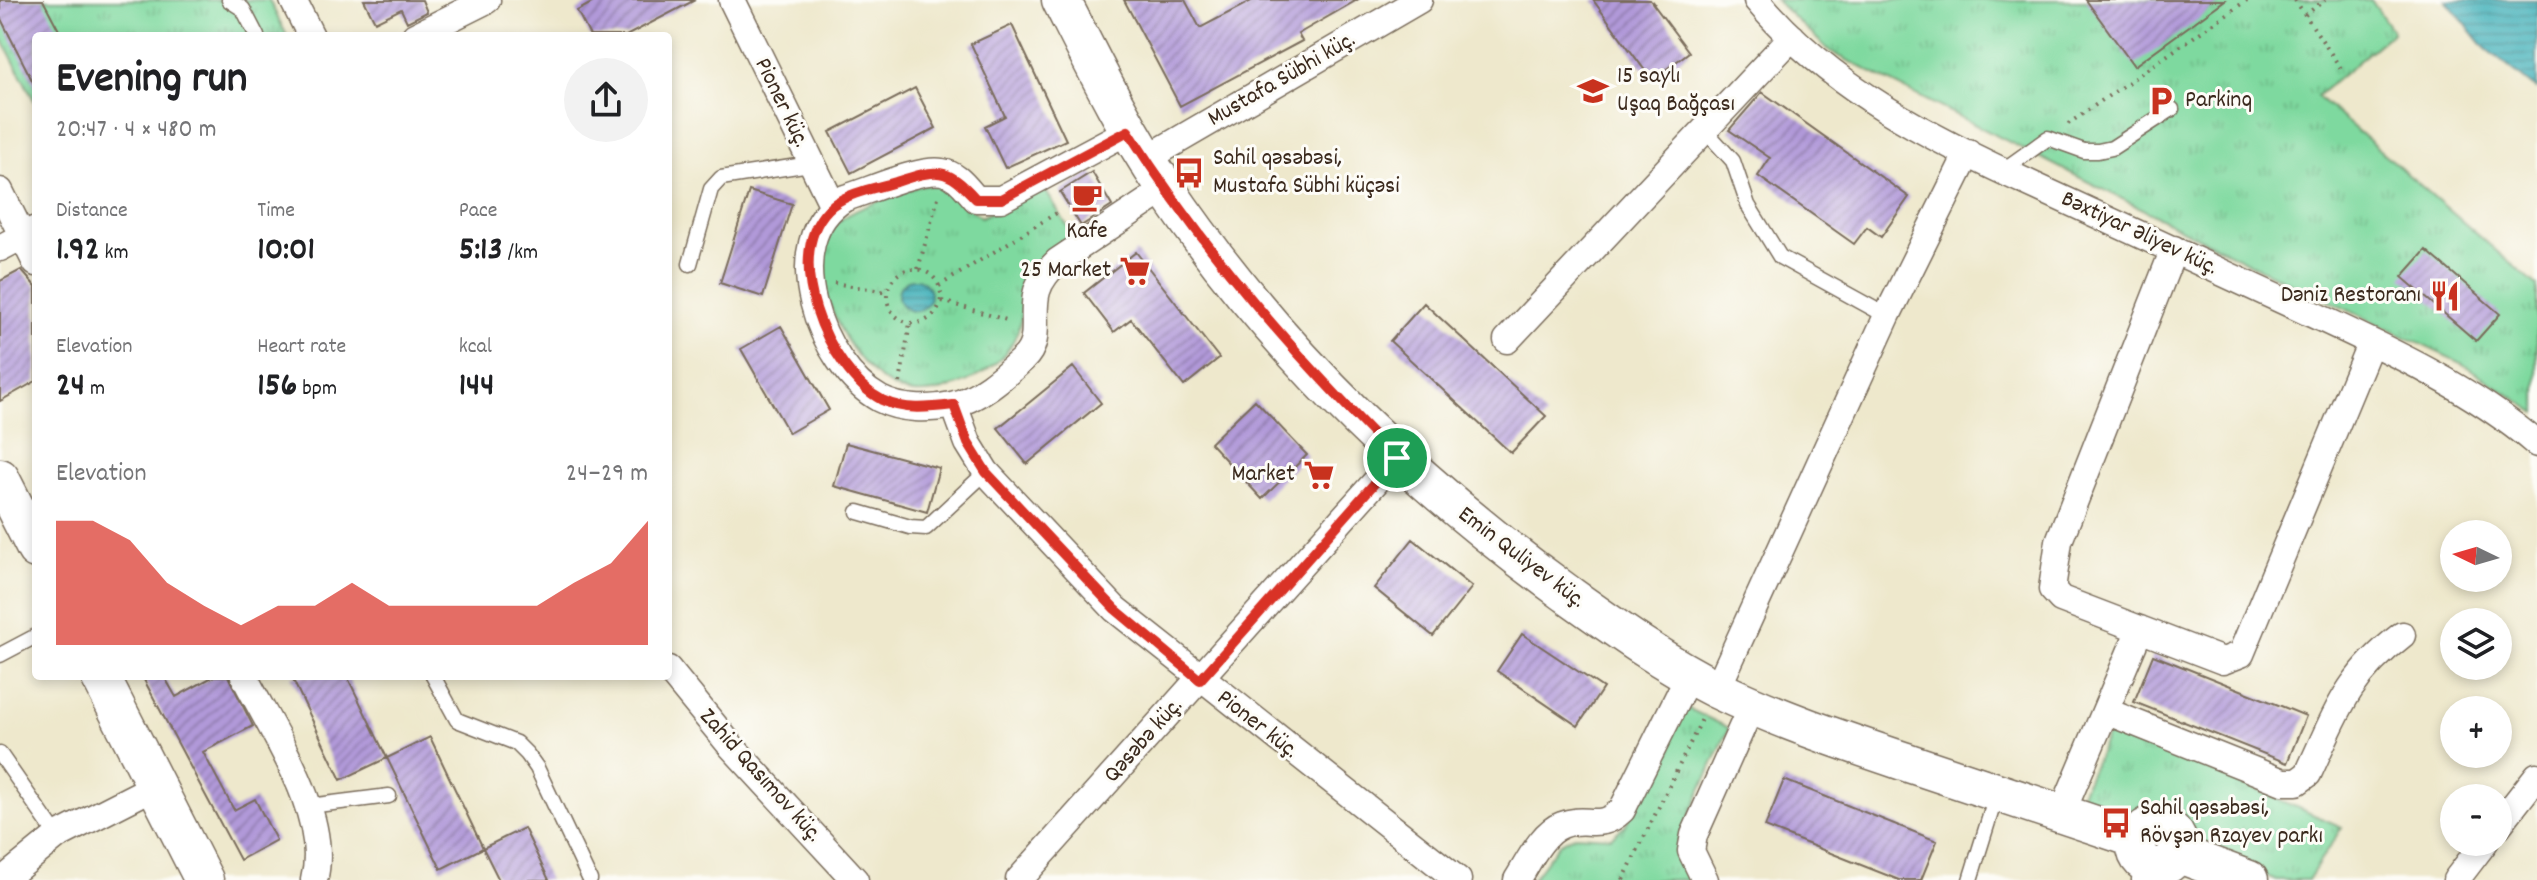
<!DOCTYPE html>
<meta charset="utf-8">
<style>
body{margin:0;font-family:Dekko,sans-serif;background:#f2f2f2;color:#202124;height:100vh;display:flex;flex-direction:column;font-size:30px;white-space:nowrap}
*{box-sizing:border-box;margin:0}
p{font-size:26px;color:#757577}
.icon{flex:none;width:44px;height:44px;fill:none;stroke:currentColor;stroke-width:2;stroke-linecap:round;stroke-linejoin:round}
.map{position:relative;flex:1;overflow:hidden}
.side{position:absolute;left:32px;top:32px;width:640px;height:648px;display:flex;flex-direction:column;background:#fff;border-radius:8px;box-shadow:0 4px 12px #0003}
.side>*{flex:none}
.needle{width:52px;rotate:275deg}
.controls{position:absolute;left:2440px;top:520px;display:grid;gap:16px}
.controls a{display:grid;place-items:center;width:72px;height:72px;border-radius:50%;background:#fff;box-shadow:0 4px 12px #0003;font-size:40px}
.pin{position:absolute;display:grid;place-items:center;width:68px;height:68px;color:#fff;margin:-34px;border:4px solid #fff;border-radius:50%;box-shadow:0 2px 8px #0007}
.round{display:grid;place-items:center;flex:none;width:84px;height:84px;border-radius:42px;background:#f2f2f2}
.head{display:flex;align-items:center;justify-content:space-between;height:136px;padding:0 24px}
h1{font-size:44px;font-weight:700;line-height:60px}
.figures{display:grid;grid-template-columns:repeat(3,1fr);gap:12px;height:136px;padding:8px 24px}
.figures div{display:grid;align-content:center}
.figures b{font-size:34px;font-weight:700}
.figures small{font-size:22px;font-weight:400}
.figures p{font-size:22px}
.chart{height:224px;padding:16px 24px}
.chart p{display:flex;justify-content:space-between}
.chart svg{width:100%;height:144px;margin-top:8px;fill:#d93025;opacity:.7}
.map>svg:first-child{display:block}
</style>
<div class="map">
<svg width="2537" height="880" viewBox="0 0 2537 880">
<defs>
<pattern id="park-tufts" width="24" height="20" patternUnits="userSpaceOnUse" patternTransform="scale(2)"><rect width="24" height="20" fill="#7ed99f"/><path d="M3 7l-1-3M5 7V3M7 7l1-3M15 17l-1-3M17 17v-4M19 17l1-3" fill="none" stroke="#6eba88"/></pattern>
<pattern id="water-rules" width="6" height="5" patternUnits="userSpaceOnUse" patternTransform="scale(2)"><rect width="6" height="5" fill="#40b0b9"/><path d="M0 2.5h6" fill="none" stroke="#378f96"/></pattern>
<pattern id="building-hatch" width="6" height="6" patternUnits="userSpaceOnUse" patternTransform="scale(2)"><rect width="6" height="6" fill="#b199d9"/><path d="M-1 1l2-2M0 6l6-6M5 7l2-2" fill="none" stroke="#917daf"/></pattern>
</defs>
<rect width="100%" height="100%" fill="#fdfcf7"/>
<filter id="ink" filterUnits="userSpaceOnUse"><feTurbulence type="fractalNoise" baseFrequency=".0125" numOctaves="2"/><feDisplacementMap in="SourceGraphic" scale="16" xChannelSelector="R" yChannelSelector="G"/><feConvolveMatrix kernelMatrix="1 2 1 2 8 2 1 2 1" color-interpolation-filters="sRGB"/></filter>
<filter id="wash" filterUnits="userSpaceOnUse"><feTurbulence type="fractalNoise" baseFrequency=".006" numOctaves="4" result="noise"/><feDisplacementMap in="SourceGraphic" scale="32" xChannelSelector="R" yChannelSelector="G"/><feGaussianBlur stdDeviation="1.8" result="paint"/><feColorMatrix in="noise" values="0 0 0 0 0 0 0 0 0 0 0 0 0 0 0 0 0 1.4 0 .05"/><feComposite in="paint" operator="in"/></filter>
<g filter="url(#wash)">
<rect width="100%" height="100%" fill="#eee8cc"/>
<path fill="url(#park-tufts)" stroke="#5c825e" stroke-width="2" d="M 0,0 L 269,0 L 287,36 L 36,36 L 36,104 L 0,35 Z
M 1775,0 L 2371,0 L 2393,32 L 2317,96 L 2537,286 L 2537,413 L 2463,364 L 2263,270 L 1831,52 Z
M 921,185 L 941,186 L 981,217 L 1044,188 L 1075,239 C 1059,248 1042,256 1030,271 C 1021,282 1023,298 1022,311 C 1018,351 990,374 953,387 C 936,393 917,396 900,390 C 851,373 794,265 838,222 C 853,208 900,194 921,185 Z
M 1683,706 L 1729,728 L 1678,841 L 1678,861 L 1692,880 L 1532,880 L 1559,844 L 1575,835 L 1611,837 L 1625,826 Z
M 2111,727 L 2342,827 L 2308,880 L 2276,880 L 2191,845 L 2182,820 C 2161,811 2151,815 2133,828 L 2075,806 Z"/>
<path fill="url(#water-rules)" stroke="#3e6d6c" stroke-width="2" d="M 2446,0 L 2537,0 L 2537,90 L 2485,48 Z
M898 295a16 16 0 1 1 32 0a16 16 0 1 1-32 0Z"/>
<g id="blocks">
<path fill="url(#building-hatch)" d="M 0,0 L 43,0 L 62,36 L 36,36 L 36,88 L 0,17 Z
M 364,0 L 422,0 L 427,12 L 407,22 L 401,9 L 375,22 Z
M 597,0 L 695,0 L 626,36 L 590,36 L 577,11 Z
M 1124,0 L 1185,0 L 1200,28 L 1253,0 L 1357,0 L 1298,34 L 1302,41 L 1180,106 Z
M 1593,0 L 1650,0 L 1689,52 L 1652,80 Z
M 2086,0 L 2225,0 L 2134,66 Z
M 1012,25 L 1066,140 L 1005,168 L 985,126 L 1005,116 L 971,44 Z
M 915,88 L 936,128 L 851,173 L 830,132 Z
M 1762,92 L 1909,197 L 1881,237 L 1867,227 L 1854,244 L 1758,176 L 1770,158 L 1729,130 Z
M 1092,172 L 1112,206 L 1081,226 L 1060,192 Z
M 749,191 L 792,204 L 763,297 L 720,283 Z
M 2426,250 L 2500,314 L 2476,341 L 2402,277 Z
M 1136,252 L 1219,358 L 1184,386 L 1131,319 L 1114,332 L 1084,293 Z
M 21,270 L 36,287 L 36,381 L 0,401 L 0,281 Z
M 1424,303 L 1546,416 L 1511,453 L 1390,341 Z
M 781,326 L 829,410 L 789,433 L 741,349 Z
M 1073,367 L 1101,403 L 1027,464 L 998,428 Z
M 1255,400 L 1307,455 L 1262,499 L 1210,443 Z
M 846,443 L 939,468 L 927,512 L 834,486 Z
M 1413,539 L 1472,587 L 1433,636 L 1374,588 Z
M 1522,634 L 1603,688 L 1578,726 L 1497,671 Z
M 2153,655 L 2306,716 L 2287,763 L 2134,702 Z
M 142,676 L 164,676 L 176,697 L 214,676 L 228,676 L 253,726 L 203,752 L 234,810 L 255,799 L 276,840 L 240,860 Z
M 291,676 L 347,676 L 387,758 L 341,780 Z
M 430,737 L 483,848 L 441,869 L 387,758 Z
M 1784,780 L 1937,841 L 1921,880 L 1899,880 L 1765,827 Z
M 524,828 L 549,880 L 499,880 L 483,848 Z"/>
</g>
</g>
<g filter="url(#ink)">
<use href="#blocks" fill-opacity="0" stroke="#7a6c5b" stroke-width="2"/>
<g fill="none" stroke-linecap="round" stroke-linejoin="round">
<g stroke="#7a6c5b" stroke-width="17">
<path id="lane" d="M 229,0 L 243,9 L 257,36
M 1703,128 L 1733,161 L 1748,205 L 1780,257 L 1887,316
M 2002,171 L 2048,138 L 2084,151 L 2098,151 L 2112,148 L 2172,109
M 690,264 L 711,189 L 721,178 L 810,164
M 858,512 L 910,527 L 926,528 L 986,472
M 0,655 L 36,636
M 433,676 L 457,720 L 516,743 L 527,754 L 537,768 L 590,880
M 0,754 L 57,836
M 309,806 L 389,796
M 1970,880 L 1997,793"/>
</g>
<g stroke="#7a6c5b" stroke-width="29">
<path id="street" d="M 293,0 L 311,36
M 732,0 L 833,206
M 1757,0 C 1828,87 1936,141 2037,187 C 2125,227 2213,268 2301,309 C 2383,347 2468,385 2537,444
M 415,36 L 487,0
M 1128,131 L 1001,199 L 976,199 C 966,188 957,174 942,172 C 919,168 869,191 845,198 C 774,241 820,366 880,399 C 901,410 929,410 952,405 C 978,399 1003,377 1023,359 C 1043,341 1030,315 1037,291 C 1041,278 1049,270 1058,261 L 1166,189
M 1146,159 L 1419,0
M 0,191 L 36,263
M 0,248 L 36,229
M 2174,249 L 2059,541 L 2052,589 L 2061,599 L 2223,661 L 2241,654 L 2371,342
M 1507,340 L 1792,37
M 954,405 L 968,443 L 986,472 L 1115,609 L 1458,880
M 668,669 L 731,746 L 855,880
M 244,676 C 272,732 331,816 314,880
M 1717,689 L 1887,316 L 1968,153
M 2108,712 L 2283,782 L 2297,782 L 2308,774 C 2337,712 2346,678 2402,635
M 2061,815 L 2140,629
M 2498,826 L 2537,776
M 3,880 L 57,836 L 155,786
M 1019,880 L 1397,458
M 1517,880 C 1528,863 1542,832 1562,825 C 1587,815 1599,832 1622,810 L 1689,675
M 1705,880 L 1691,851 L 1694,835 L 1752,705
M 2145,880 L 2151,866
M 2456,880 L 2485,842"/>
</g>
<g stroke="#7a6c5b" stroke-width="41">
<path id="secondary" d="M 1061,0 C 1093,63 1124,127 1164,186 C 1272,346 1411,481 1566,593 C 1615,628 1662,662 1716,689 C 1780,720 1847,742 1915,765 C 1989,790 2063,815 2137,839
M 0,478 L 36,549
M 100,676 L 204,880
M2136 846a21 21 0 1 1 42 0a21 21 0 1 1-42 0Z
M 2177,853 L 2249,880"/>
</g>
<path stroke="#7a6c5b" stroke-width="4" stroke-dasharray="2 6" stroke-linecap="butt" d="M 2295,0 L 2344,73
M 1653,3 L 1657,0
M 2305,15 L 2325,0
M 2068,124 L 2247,0
M 918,269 L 939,194
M887 296a27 27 0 1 1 54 0a27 27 0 1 1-54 0Z
M 834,283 L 887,292
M 939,286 L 1058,212
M 942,301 L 1010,321
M 900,383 L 910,323
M 1623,880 L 1703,717"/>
<use href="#lane" stroke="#fff" stroke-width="14"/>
<use href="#street" stroke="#fff" stroke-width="26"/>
<use href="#secondary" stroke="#fff" stroke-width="38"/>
</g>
</g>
<g fill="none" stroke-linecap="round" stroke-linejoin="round" filter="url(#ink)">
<g stroke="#fff" stroke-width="16">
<path id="route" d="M 1128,131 C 1204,252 1297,357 1397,458 L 1200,680 L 1115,609 L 986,472 L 968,443 L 954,405 C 929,408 905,411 882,400 C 828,372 777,251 833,205 C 850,192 876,188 896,182 C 937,169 946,166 976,199 L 1001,199 Z"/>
</g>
<use href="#route" stroke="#d93025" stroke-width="10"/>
</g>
<defs>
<g id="school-bare" transform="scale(2.4)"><path d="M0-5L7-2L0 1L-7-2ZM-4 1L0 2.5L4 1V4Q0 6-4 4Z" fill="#c8321e" stroke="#fdfcf7" stroke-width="2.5" paint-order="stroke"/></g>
<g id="parking-bare" transform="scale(2.4)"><path d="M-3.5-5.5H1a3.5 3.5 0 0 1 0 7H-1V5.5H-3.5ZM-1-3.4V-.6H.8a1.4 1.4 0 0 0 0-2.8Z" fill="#c8321e" stroke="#fdfcf7" stroke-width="2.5" paint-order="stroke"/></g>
<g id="bus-bare" transform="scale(2.4)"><path d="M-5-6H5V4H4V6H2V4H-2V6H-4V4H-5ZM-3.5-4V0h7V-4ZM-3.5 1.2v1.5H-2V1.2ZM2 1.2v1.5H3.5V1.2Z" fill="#c8321e" stroke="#fdfcf7" stroke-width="2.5" paint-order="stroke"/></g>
<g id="cafe-bare" transform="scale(2.4)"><path d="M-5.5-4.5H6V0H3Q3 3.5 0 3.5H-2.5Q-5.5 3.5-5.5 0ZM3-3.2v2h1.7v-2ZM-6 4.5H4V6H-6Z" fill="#c8321e" stroke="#fdfcf7" stroke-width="2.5" paint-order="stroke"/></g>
<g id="supermarket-bare" transform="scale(2.4)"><path d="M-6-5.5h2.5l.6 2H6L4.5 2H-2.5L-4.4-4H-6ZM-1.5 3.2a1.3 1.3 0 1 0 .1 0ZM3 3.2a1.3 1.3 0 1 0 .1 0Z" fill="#c8321e" stroke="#fdfcf7" stroke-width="2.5" paint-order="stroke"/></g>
<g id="restaurant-bare" transform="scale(2.4)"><path d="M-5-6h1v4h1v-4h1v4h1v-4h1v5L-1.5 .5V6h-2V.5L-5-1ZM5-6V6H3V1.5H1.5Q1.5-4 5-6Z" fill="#c8321e" stroke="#fdfcf7" stroke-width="2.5" paint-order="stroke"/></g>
</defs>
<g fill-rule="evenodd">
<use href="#school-bare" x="1593" y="91"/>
<use href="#parking-bare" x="2161" y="101"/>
<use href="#bus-bare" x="1189" y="173"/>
<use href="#cafe-bare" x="1087" y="197"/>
<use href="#supermarket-bare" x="1135" y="271"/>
<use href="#restaurant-bare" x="2445" y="296"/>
<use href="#supermarket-bare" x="1319" y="475"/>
<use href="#bus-bare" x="2116" y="823"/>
</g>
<g text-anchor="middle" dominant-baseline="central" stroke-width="6" stroke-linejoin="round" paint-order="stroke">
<g font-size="24" fill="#3b2a1e" stroke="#fdfcf7" text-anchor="start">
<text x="1617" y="77">15 saylı<tspan x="1617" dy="28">Uşaq Bağçası</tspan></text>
<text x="2185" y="101">Parkinq</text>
<text x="1213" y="159">Sahil qəsəbəsi,<tspan x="1213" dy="28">Mustafa Sübhi küçəsi</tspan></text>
<text x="1087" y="232" text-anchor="middle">Kafe</text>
<text x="1111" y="271" text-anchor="end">25 Market</text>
<text x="2421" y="296" text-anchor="end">Dəniz Restoranı</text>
<text x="1295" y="475" text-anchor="end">Market</text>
<text x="2140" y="809">Sahil qəsəbəsi,<tspan x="2140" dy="28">Rövşən Rzayev parkı</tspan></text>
</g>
<g font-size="24" fill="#3b2a1e" stroke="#fdfcf7">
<text transform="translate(1282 80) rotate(-30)">Mustafa Sübhi küç.</text>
<text transform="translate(781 103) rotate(64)">Pioner küç.</text>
<text transform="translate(2139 234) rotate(25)">Bəxtiyar Əliyev küç.</text>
<text transform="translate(1521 558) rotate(37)">Emin Quliyev küç.</text>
<text transform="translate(1257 725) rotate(38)">Pioner küç.</text>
<text transform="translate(1144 741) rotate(-48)">Qəsəbə küç.</text>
<text transform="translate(760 776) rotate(48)">Zahid Qasımov küç.</text>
</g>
</g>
</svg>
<div class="controls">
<a><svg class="needle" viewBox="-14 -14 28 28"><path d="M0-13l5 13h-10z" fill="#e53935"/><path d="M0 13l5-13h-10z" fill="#757577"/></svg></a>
<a><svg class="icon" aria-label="layers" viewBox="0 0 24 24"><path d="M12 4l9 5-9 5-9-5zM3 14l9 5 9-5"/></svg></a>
<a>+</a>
<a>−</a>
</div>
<div class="pin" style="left:1397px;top:458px;background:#1e9e55"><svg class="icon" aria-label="arrive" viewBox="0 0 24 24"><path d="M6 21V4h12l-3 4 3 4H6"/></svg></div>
<section class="side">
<div class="head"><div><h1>Evening run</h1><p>20:47 · 4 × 480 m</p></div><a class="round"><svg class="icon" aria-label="share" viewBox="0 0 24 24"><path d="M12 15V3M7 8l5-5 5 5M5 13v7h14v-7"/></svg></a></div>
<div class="figures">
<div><p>Distance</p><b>1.92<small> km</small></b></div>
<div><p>Time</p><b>10:01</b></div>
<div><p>Pace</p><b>5:13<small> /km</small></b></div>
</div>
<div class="figures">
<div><p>Elevation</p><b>24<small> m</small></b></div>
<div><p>Heart rate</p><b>156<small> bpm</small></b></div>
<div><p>kcal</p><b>144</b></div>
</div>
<div class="chart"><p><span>Elevation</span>24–29 m</p>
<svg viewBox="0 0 160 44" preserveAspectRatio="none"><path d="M0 44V6L10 6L20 12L30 25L40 32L50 38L60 32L70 32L80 25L90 32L100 32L110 32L120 32L130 32L140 25L150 19L160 6V44z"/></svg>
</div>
</section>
</div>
